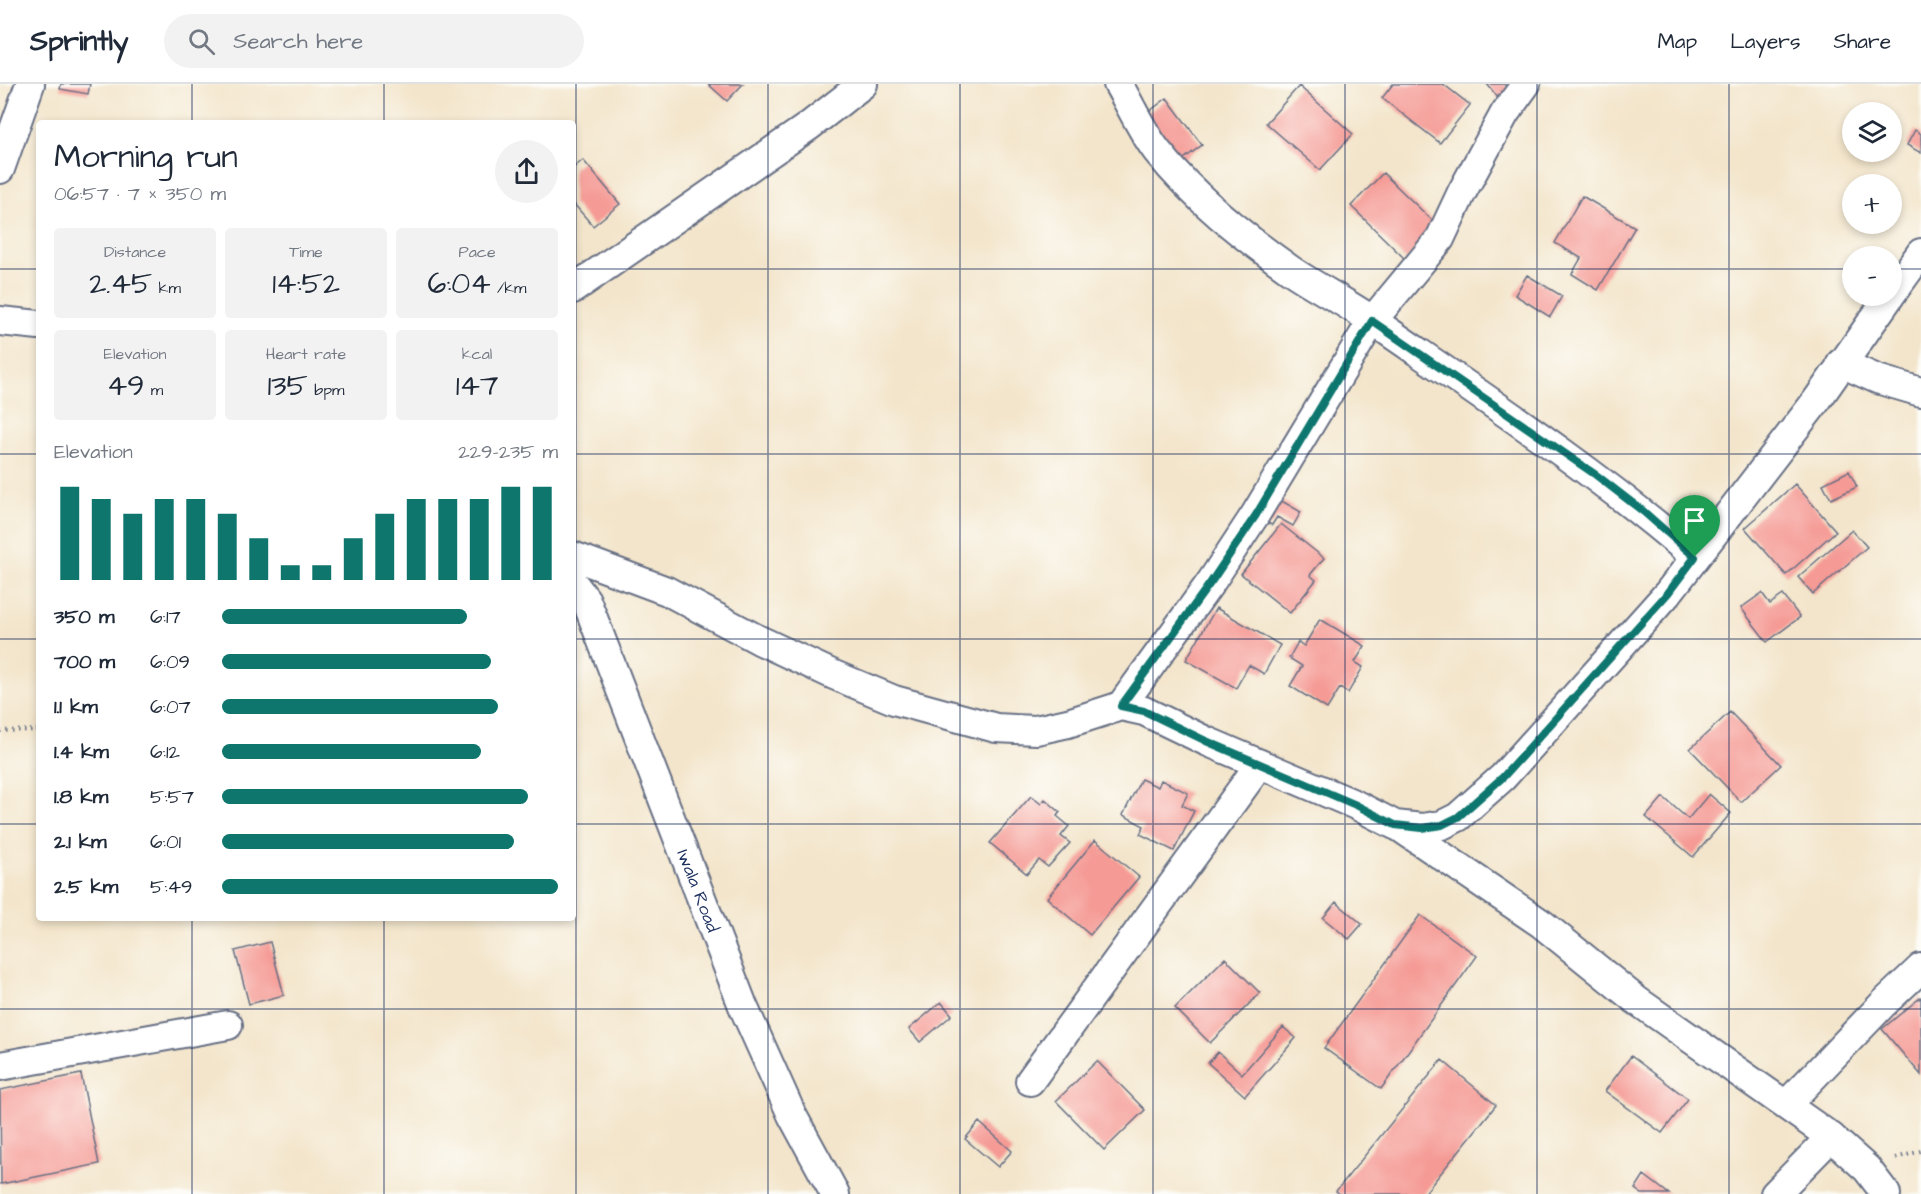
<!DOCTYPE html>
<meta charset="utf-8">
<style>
body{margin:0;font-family:"Architects Daughter",sans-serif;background:#f2f2f3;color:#1f2937;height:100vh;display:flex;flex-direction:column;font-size:22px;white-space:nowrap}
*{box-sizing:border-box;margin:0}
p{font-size:20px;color:#747a83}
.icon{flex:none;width:33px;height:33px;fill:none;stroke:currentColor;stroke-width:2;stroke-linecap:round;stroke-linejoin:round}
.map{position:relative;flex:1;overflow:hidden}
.drawer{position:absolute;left:36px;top:36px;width:540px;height:801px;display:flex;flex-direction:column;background:#fff;border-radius:6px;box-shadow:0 3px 9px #0003}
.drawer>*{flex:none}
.tools{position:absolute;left:1842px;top:18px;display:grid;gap:12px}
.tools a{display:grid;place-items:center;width:60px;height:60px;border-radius:50%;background:#fff;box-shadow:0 3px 9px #0003;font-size:30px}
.pin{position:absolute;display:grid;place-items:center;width:51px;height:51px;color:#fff;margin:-62px -26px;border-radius:50% 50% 50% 0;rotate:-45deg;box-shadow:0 0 6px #0007}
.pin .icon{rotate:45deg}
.round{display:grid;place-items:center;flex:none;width:63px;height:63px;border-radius:32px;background:#f2f2f3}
.overview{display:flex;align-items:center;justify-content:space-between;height:102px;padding:0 18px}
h1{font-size:33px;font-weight:600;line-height:45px}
.metrics{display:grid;grid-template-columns:repeat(3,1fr);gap:9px;height:102px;padding:6px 18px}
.metrics div{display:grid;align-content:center;border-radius:6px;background:#f2f2f3;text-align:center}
.metrics b{font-size:30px;font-weight:600}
.metrics small{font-size:16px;font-weight:400}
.metrics p{font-size:16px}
.chart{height:168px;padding:12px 18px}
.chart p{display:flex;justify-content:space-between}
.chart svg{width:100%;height:108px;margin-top:6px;stroke:#0f766e;stroke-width:6}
ul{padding:0 18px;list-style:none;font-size:20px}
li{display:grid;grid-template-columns:96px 72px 1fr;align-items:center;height:45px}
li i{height:15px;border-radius:8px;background:#0f766e}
header{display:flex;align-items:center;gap:36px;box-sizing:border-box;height:84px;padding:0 30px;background:#fff;border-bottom:2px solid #e0e1e3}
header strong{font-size:28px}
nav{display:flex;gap:33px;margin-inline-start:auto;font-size:21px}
.search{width:420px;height:54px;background:#f2f2f3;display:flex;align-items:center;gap:15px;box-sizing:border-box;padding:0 21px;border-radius:33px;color:#747a83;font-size:22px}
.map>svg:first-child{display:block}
</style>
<header>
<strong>Sprintly</strong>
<div class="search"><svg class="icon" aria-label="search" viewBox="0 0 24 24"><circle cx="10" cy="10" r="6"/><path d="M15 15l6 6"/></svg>Search here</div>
<nav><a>Map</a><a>Layers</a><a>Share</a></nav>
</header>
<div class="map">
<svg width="1921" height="1110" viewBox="0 0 1921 1110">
<rect width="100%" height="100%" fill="#fdfcf7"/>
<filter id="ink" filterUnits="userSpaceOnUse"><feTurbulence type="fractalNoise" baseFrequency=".0167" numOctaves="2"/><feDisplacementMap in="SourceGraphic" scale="12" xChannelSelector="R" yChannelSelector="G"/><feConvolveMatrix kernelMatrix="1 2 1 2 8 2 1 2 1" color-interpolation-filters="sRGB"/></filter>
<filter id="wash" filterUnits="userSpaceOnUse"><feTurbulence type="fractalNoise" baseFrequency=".008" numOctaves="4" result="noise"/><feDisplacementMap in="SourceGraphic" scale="24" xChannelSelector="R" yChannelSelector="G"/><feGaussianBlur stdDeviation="1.35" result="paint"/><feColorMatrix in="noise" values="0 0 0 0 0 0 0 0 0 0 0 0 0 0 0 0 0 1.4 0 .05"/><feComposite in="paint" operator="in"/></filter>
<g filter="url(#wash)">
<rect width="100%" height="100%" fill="#f3e5cb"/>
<g id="blocks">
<path fill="#f59a94" d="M 61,0 L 90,0 L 88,10 L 60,5 Z
M 708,0 L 743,0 L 727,17 Z
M 1393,0 L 1443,0 L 1470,21 L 1440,59 L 1382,14 Z
M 1487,0 L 1504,0 L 1510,7 L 1499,15 Z
M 1299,2 L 1353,50 L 1320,86 L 1266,39 Z
M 1167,14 L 1202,61 L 1181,77 L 1146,30 Z
M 1915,46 L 1921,50 L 1921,69 L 1907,61 Z
M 583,76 L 620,120 L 593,142 L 573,119 L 573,84 Z
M 1383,89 L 1439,143 L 1406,176 L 1351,122 Z
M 1582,112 L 1635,143 L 1598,206 L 1572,190 L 1581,174 L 1555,159 Z
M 1527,191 L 1562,212 L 1550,233 L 1515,211 Z
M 1849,387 L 1857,403 L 1831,415 L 1823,400 Z
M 1795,400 L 1836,447 L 1786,491 L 1745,444 Z
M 1273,412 L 1301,428 L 1293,442 L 1277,433 L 1272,441 L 1260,435 Z
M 1281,440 L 1324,474 L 1310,491 L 1316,496 L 1290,529 L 1241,490 Z
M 1852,446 L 1867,463 L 1813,510 L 1798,493 Z
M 1762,509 L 1770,520 L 1783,511 L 1800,533 L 1767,558 L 1741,524 Z
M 1216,524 L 1280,561 L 1264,590 L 1249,581 L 1236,604 L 1186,576 Z
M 1320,535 L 1365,562 L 1355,578 L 1363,583 L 1348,609 L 1340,604 L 1327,625 L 1290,602 L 1302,582 L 1289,574 L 1298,558 L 1304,562 Z
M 1730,628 L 1781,681 L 1741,718 L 1690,665 Z
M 1141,695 L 1158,703 L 1161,696 L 1188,709 L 1182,721 L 1194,727 L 1174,767 L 1140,750 L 1144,742 L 1123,731 Z
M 1709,710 L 1731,729 L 1693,773 L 1646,733 L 1663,713 L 1688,735 Z
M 1031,712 L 1041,720 L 1045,715 L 1060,728 L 1057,732 L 1069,742 L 1061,752 L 1070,759 L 1048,783 L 1039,776 L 1027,790 L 990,759 Z
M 1095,756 L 1139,793 L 1090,851 L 1047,814 Z
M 1336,818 L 1362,840 L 1349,855 L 1323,834 Z
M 1420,831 L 1477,872 L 1381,1005 L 1324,964 Z
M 270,858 L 284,911 L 249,920 L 235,867 Z
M 1225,874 L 1260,909 L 1210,959 L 1175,924 Z
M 1921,913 L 1921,991 L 1882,945 Z
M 941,918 L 952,931 L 920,958 L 909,945 Z
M 1283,943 L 1296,954 L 1245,1012 L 1208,979 L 1218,968 L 1242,990 Z
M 1631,972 L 1688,1015 L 1662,1049 L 1605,1007 Z
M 1442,976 L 1496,1021 L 1424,1110 L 1340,1110 L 1336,1107 Z
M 1097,977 L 1145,1026 L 1104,1066 L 1056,1017 Z
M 81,990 L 99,1080 L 1,1100 L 0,1006 Z
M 979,1038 L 1012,1067 L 998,1083 L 965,1055 Z
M 1644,1091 L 1669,1110 L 1642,1110 L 1635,1105 Z"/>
</g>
</g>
<g filter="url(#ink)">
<use href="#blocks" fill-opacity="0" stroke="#676f84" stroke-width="1.5"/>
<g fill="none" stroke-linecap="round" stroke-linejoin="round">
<g stroke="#676f84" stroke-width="32">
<g id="minor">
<path d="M 1118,0 C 1131,22 1141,46 1157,67 C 1194,114 1244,153 1292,187 C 1319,205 1347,219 1373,237 C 1483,313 1594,386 1695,473"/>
<path d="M 0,85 L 30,0"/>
<path d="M 573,205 L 809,42 L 863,0"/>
<path d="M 1892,209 L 1921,169"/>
<path d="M 0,237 L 39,241"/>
<path d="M 1841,279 L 1877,295 L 1921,308"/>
<path d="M 573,472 L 667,507 L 759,556 L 834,591 L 894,616 L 996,644 L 1036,646 L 1068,639 L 1121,622 L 1144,627 L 1206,657 L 1356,721 L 1395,741 L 1422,744 L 1442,741 L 1458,733 L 1503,693 L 1668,509 L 1817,316 L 1890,212"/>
<path id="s1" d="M 573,499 L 586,516 L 743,922 L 792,1031 L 835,1110"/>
<path d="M 1121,622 L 1211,498 L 1255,431 L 1372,237 L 1440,155 L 1462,108 L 1505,29 L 1526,0"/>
<path d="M 1398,742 L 1542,840 L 1636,916 L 1831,1053 L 1867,1085 L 1886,1110"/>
<path d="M 0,982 L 228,941"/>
<path d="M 1030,997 L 1260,680"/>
<path d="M 1787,1020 L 1883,920 L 1921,884"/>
<path d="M 1775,1110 L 1831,1053"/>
</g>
</g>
<path stroke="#676f84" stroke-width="4" stroke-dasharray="1.5 4.5" stroke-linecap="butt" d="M 0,647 L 39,646
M 1896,1074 L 1921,1067"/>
<use href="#minor" stroke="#fff" stroke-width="28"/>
</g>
</g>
<g fill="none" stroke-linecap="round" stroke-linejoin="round" filter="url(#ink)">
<g stroke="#fff" stroke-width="12">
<path id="route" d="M 1372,237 L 1596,391 L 1644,428 L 1695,473 L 1668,509 L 1503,693 L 1458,733 L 1442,741 L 1422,744 L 1395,741 L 1356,721 L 1206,657 L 1144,627 L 1121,622 L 1211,498 L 1256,431 Z"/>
</g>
<use href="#route" stroke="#0f766e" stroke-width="8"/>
</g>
<path fill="none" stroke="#1b2f5e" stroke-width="1.5" stroke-opacity="0.55" d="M 192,0 L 192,39M 384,0 L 384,39M 576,0 L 576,1110M 768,0 L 768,1110M 960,0 L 960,1110M 1153,0 L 1153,1110M 1345,0 L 1345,1110M 1537,0 L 1537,1110M 1729,0 L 1729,1110M 0,185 L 39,185M 573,185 L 1852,185M 1892,185 L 1921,185M 0,370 L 39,370M 573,370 L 1921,370M 0,555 L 39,555M 573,555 L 1921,555M 0,740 L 39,740M 573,740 L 1921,740M 192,834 L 192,1110M 384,834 L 384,1110M 0,925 L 1921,925"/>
<g text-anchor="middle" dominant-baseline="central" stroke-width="4.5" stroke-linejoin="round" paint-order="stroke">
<g font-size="18" fill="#1b2f5e" stroke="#fdfcf7">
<text stroke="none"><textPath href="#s1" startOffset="333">Iwala Road</textPath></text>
</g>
</g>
</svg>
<div class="tools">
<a><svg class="icon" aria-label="layers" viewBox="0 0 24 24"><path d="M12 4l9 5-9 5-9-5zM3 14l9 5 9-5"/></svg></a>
<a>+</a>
<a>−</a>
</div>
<div class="pin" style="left:1695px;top:473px;background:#1e9e55"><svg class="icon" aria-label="arrive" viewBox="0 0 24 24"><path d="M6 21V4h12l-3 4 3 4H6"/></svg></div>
<section class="drawer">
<div class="overview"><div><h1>Morning run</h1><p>06:57 · 7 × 350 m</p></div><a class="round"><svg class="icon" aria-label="share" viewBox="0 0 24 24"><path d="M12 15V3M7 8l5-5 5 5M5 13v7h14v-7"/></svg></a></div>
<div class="metrics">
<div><p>Distance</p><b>2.45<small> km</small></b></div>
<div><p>Time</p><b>14:52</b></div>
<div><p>Pace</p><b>6:04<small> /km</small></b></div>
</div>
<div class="metrics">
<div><p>Elevation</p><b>49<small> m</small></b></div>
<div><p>Heart rate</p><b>135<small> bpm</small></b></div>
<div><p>kcal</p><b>147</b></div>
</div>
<div class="chart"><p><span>Elevation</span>229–235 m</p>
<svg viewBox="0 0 160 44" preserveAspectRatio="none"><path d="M5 44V6M15 44V11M25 44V17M35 44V11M45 44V11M55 44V17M65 44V27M75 44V38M85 44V38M95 44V27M105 44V17M115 44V11M125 44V11M135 44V11M145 44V6M155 44V6"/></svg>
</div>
<ul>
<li><b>350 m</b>6:17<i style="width:73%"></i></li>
<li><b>700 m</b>6:09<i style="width:80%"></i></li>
<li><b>1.1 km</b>6:07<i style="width:82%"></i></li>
<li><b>1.4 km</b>6:12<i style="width:77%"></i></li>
<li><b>1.8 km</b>5:57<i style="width:91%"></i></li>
<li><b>2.1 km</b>6:01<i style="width:87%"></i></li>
<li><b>2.5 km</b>5:49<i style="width:100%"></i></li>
</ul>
</section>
</div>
